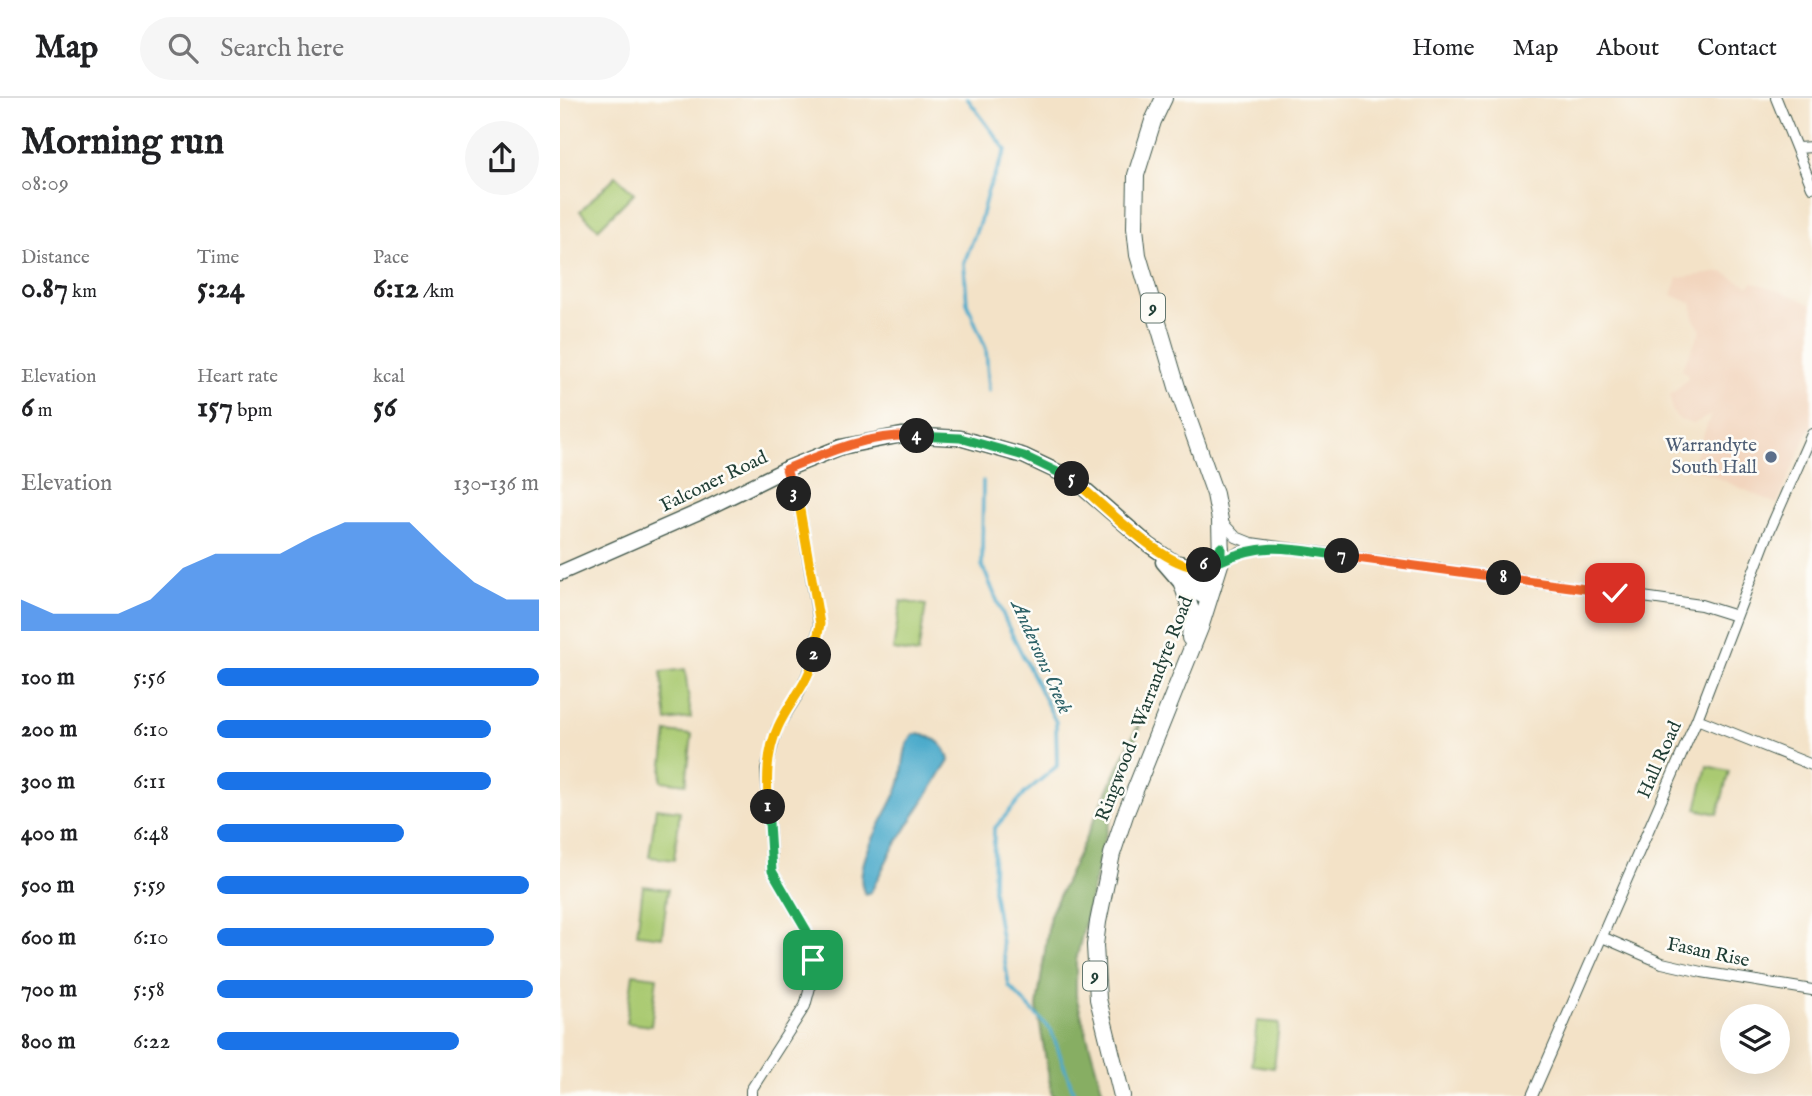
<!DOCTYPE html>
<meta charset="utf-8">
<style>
body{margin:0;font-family:"IM FELL English",serif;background:#f6f6f6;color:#202124;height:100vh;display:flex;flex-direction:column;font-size:26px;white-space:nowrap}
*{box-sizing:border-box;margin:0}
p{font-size:23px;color:#757577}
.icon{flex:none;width:38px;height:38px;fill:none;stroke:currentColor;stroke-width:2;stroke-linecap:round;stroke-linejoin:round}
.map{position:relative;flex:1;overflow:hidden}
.panel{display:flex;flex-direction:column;background:#fff;width:560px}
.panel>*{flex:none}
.buttons{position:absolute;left:1160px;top:906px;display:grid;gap:14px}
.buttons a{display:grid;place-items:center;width:70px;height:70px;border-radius:50%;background:#fff;box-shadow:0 7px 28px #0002;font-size:35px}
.pin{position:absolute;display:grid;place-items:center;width:60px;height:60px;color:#fff;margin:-30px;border-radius:14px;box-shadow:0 4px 10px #0006}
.km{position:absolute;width:35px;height:35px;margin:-18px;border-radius:50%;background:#222;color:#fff;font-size:19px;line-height:35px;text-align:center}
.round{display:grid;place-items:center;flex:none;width:74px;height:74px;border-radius:37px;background:#f6f6f6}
.summary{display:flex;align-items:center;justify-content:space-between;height:119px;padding:0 21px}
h1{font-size:38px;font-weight:700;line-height:52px}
.stats{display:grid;grid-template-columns:repeat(3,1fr);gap:10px;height:119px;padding:7px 21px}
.stats div{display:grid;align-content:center}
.stats b{font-size:30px;font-weight:700}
.stats small{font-size:19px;font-weight:400}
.stats p{font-size:19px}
.chart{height:196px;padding:14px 21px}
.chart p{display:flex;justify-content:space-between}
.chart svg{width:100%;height:126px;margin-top:7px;fill:#1a73e8;opacity:.7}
ul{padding:0 21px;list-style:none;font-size:23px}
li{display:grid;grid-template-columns:112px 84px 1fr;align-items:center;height:52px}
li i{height:18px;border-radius:9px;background:#1a73e8}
header{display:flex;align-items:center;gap:42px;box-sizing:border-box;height:98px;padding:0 35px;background:#fff;border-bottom:2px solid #e0e0e0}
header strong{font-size:33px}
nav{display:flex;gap:38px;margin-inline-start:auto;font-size:24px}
.search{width:490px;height:63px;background:#f6f6f6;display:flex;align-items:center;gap:18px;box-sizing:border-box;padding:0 24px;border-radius:38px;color:#757577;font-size:26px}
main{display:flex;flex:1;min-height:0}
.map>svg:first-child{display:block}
</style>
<header>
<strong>Map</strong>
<div class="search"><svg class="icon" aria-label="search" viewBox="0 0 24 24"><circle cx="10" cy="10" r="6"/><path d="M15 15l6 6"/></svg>Search here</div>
<nav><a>Home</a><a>Map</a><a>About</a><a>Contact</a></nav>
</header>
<main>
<section class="panel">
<div class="summary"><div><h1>Morning run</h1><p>08:09</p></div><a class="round"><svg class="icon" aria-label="share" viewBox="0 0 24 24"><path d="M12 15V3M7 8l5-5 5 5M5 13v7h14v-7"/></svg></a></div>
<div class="stats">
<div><p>Distance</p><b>0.87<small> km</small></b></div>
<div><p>Time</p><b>5:24</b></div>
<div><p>Pace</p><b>6:12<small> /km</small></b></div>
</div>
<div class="stats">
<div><p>Elevation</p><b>6<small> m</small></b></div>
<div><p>Heart rate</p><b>157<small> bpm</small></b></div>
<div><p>kcal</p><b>56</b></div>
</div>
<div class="chart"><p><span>Elevation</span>130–136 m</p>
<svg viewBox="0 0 160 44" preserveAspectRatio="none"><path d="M0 44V33L10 38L20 38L30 38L40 33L50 22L60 17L70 17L80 17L90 11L100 6L110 6L120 6L130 17L140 27L150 33L160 33V44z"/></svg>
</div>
<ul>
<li><b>100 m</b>5:56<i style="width:100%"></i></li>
<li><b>200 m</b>6:10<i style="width:85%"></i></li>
<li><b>300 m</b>6:11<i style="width:85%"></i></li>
<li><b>400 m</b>6:48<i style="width:58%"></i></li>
<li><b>500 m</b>5:59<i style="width:97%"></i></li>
<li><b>600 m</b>6:10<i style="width:86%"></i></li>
<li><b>700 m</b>5:58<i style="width:98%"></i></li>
<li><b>800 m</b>6:22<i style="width:75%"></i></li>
</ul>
</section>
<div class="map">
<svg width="1252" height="998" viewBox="0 0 1252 998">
<rect width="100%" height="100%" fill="#fdfcf7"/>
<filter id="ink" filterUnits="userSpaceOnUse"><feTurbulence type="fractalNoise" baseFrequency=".0143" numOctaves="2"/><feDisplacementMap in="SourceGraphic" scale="14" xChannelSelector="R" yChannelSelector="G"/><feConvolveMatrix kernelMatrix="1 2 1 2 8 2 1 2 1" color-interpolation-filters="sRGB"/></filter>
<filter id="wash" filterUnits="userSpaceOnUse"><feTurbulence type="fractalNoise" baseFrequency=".00686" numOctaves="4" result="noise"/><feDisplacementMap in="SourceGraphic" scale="28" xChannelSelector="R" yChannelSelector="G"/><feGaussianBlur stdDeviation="1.57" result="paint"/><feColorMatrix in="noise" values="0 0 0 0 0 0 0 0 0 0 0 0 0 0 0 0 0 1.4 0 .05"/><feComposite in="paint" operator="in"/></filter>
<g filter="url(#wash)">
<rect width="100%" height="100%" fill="#f3e2c7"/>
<path fill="#f2d5be" d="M 1163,174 L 1189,188 L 1193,184 L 1229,196 L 1252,207 L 1252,326 L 1217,406 L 1131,368 L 1151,317 L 1133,326 L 1120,322 L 1112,314 L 1110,297 L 1128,281 L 1127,275 L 1121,272 L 1141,232 L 1133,220 L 1133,206 L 1112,197 L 1118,180 Z"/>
<path fill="#aaca72" stroke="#648453" stroke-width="2" d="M 56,78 L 74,95 L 38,131 L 20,113 Z
M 341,503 L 366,507 L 358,556 L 333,552 Z
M 125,571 L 131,620 L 107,623 L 101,574 Z
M 107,634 L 132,637 L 126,686 L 101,683 Z
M 1147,668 L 1169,673 L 1158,716 L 1136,711 Z
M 96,710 L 120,713 L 114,762 L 89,759 Z
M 83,788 L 108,791 L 102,839 L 77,836 Z
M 73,876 L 97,879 L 91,928 L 66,925 Z
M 697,923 L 719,925 L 714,970 L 692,967 Z"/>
<path fill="#87ae64" stroke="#53764c" stroke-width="2" d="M 584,614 L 542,749 L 516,863 L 516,898 L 544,998 L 492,998 L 477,909 L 490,817 Z"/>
<path fill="#4caacb" stroke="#367480" stroke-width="2" d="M 354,636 C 371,636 387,646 389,663 L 331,754 L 311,794 L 305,796 C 289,768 330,714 339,688 C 345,672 341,649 354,636 Z"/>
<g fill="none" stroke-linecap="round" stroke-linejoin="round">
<path stroke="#4caacb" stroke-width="3.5" d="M 407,0 L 446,52 L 428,92 L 420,123 L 404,165 L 407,205 L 426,251 L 429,293
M 423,383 L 422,467 L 447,526 L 496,624 L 497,668 L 465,695 L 434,731 L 433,792 L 449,888 L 491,932 L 515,998"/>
</g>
</g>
<g filter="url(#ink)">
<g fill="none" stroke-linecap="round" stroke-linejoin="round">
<g stroke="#3f564a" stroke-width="12">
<path id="minor" d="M 1216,0 L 1252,89
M 1238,50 L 1252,49
M 660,422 L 676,439 L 691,445 L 1141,507 L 1176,518
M 661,463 L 680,454 L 703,450
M 1137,621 L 1252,667
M 1042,839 L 1102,865 L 1142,874 L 1252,892
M 191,998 L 191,992 L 245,908 L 252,882 L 253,862 L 247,833 L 212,773 L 206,672 L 217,630 L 239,595 L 253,564 L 259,526 L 240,412 L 226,371
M 972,998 L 1137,621 L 1208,436 L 1252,336"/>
</g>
<g stroke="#3f564a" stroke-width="17">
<path id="secondary" d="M 603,464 L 622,486 L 649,502
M 619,465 L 639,469 L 645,466 L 661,449
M 0,475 L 141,413 L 226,371 L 281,349 L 342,337 L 400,340 L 464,358 L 513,381 L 589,447 L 653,491"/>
</g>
<g stroke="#3f564a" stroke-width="18">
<path id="primary" d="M 622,486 L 632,515 L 630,540
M 562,998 L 538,901 L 535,847 L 538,824 L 552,756 L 565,717 L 640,530 L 661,463 L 660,422 L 655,396 L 617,289 L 578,157 L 575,130 L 576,77 L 593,23 L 604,0"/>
</g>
<use href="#minor" stroke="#fff" stroke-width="10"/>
<use href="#secondary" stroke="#fff" stroke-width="14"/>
<use href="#primary" stroke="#fff" stroke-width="16"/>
</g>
</g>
<g fill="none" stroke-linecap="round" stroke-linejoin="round" filter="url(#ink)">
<g stroke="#fff" stroke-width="14">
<path id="split-1" d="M 208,709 L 212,773 L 247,833 L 253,862"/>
</g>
<g stroke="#fff" stroke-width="14">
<path id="split-2" d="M 208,709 C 207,682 206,655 218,629 C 229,604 250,584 254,557"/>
</g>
<g stroke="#fff" stroke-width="14">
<path id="split-3" d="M 234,396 L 240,412 L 260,526 L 254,557"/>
</g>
<g stroke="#fff" stroke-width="14">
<path id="split-4" d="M 234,396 L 226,371 C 268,354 310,335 357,338"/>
</g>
<g stroke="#fff" stroke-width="14">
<path id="split-5" d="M 357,338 L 400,340 L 464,358 L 512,381"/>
</g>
<g stroke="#fff" stroke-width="14">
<path id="split-6" d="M 512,381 C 537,400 615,482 644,467"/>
</g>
<g stroke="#fff" stroke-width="14">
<path id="split-7" d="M 644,467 L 661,449 L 661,463 C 706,442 735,452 782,458"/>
</g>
<g stroke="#fff" stroke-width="14">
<path id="split-8" d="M 782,458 L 944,480"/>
</g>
<g stroke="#fff" stroke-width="14">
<path id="split-9" d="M 944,480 L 1055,495"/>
</g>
<use href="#split-1" stroke="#22a559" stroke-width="9"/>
<use href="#split-2" stroke="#f5b400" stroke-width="9"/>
<use href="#split-3" stroke="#f5b400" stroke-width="9"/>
<use href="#split-4" stroke="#f0652b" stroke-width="9"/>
<use href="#split-5" stroke="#22a559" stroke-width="9"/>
<use href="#split-6" stroke="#f5b400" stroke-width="9"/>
<use href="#split-7" stroke="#22a559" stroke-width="9"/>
<use href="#split-8" stroke="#f0652b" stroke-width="9"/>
<use href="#split-9" stroke="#f0652b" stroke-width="9"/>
</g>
<circle fill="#5c6f8a" stroke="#fdfcf7" stroke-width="2.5" cx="1211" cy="359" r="7"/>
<g text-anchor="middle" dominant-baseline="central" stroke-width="5" stroke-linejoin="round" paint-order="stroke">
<g fill="#fdfcf7" stroke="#62766e" stroke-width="2">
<rect x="581" y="195.5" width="24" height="29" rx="5"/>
<rect x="523" y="863.5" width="24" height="29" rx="5"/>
</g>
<g font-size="18" font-weight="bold" fill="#1f3d34">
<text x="593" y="210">9</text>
<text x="535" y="878">9</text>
</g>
<g font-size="19" fill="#4e5e75" stroke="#fdfcf7" text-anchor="end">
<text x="1197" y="348">Warrandyte<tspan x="1197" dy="22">South Hall</tspan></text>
</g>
<g font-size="19" fill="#1f3d34" stroke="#fdfcf7">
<text transform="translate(154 384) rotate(-26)">Falconer Road</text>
<text transform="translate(585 611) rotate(-69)">Ringwood - Warrandyte Road</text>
<text transform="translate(1100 662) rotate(-66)">Hall Road</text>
<text transform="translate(1148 855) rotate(12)">Fasan Rise</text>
</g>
<g font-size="21" font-style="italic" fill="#2f6369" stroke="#fdfcf7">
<text transform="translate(481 559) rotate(66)">Andersons Creek</text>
</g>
</g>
</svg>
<div class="buttons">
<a><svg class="icon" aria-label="layers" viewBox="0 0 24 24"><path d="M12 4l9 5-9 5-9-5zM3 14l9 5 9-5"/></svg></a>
</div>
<div class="pin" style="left:253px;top:862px;background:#1e9e55"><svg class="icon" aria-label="arrive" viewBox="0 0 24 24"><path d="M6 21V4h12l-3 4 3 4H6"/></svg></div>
<div class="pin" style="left:1055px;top:495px;background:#d93025"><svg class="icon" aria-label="check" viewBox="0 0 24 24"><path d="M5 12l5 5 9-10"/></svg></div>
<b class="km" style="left:208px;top:709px">1</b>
<b class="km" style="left:254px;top:557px">2</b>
<b class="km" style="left:234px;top:396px">3</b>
<b class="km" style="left:357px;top:338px">4</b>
<b class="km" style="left:512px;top:381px">5</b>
<b class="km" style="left:644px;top:467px">6</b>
<b class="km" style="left:782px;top:458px">7</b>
<b class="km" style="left:944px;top:480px">8</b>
</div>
</main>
